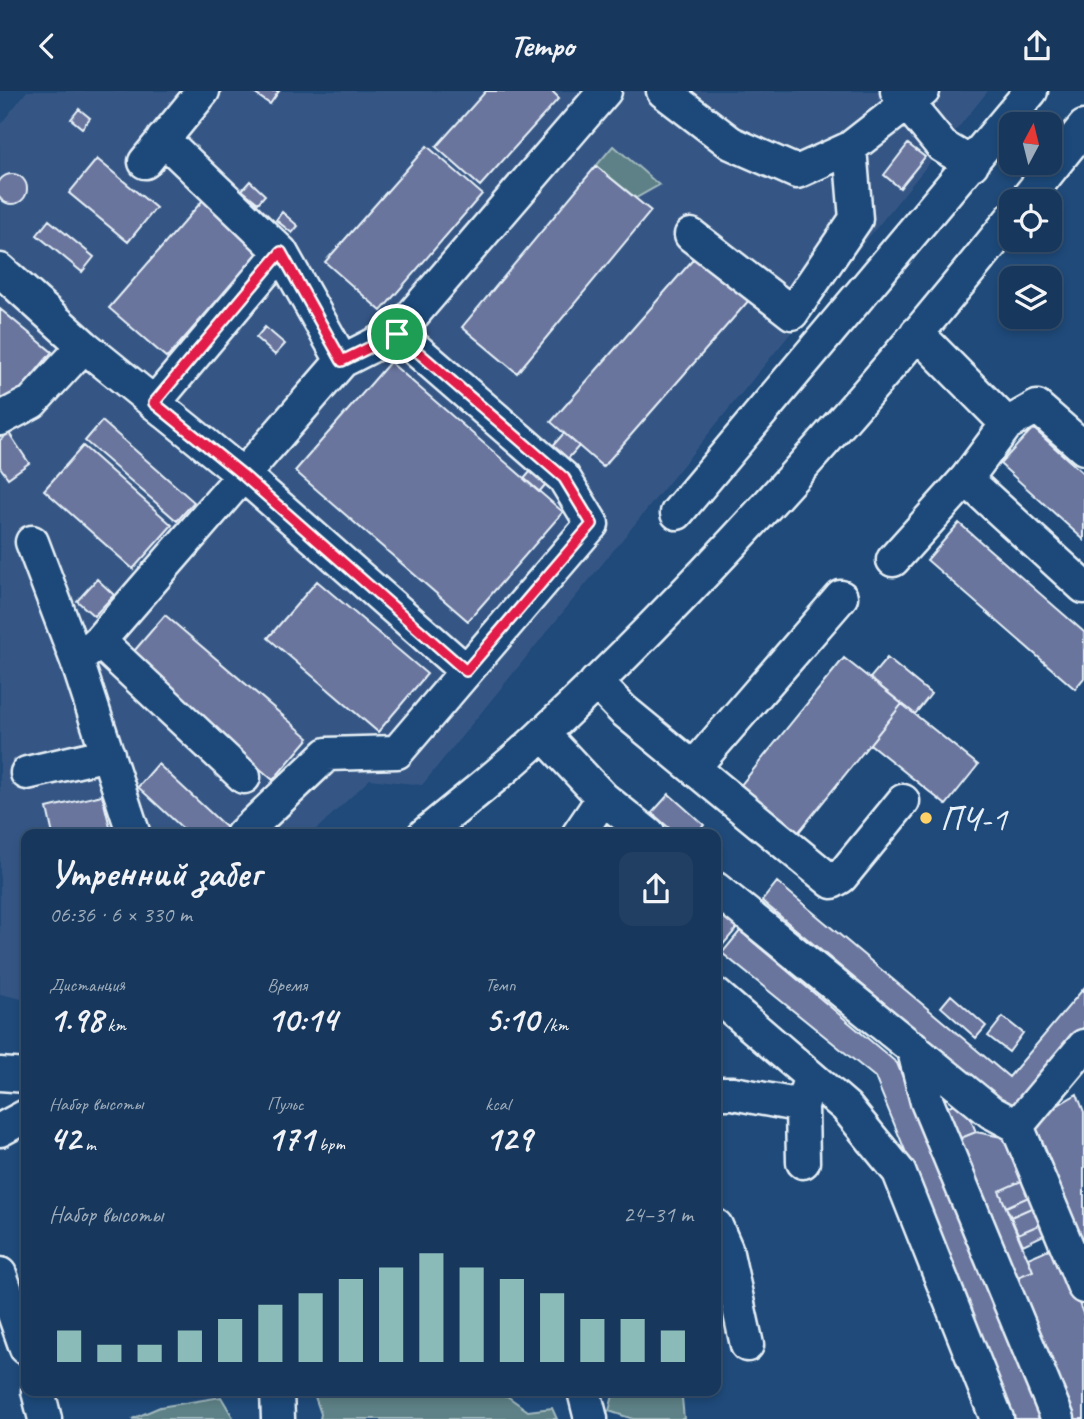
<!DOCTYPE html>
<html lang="ru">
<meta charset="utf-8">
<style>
body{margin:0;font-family:Caveat,sans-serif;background:#203f62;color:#f1f3f6;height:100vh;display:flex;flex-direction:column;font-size:26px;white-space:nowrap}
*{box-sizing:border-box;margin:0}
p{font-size:23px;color:#9eacbb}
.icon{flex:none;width:38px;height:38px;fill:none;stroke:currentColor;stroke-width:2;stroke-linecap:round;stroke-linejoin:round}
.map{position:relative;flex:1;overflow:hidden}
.details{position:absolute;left:21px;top:738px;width:700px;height:567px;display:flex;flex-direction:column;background:#17385c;border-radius:14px;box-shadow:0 4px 10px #0003,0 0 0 2px #365272}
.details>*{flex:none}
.needle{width:46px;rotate:7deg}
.tools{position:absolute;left:999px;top:21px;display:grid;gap:14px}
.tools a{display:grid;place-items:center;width:63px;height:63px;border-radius:14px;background:#17385c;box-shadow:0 4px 10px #0003,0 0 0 2px #365272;font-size:35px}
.pin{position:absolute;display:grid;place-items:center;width:60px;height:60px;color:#fff;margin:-30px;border:4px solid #fff;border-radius:50%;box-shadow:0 2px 7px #0007}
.round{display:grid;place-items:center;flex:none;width:74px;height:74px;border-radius:14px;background:#203f62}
.overview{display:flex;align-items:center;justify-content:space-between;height:119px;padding:0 28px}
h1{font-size:38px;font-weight:600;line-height:52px}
.figures{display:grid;grid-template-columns:repeat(3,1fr);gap:10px;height:119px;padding:7px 28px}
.figures div{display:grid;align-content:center}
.figures b{font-size:35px;font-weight:600}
.figures small{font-size:19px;font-weight:400}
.figures p{font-size:19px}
.chart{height:196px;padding:14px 28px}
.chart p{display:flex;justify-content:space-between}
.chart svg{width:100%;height:126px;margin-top:7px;stroke:#8bbbb9;stroke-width:6}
header{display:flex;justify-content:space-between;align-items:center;height:91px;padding:0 28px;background:#17385c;font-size:32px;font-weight:600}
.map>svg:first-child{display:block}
</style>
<header><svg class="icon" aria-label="back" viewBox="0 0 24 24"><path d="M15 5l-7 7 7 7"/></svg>Tempo<svg class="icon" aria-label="share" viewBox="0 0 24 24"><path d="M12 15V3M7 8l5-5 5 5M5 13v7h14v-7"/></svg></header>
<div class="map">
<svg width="1084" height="1328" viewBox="0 0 1084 1328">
<rect width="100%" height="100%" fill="#1f4a7a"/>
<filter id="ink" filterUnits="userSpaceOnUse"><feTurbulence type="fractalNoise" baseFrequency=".0143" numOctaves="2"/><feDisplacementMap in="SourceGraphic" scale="14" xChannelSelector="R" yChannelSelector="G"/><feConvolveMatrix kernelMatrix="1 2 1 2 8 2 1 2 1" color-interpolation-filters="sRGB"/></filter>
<g filter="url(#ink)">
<path fill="#365785" d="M 27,0 L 988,0 L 422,694 L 370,688 L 310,744 L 26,744 L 26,909 L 0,903 L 0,34 Z"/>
<path fill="#5d8186" stroke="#a2b9bf" stroke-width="2" d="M 613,55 L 614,55 L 659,94 L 636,107 L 596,75 Z
M 313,1300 L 478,1300 L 478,1305 L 507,1305 L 528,1320 L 552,1317 L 557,1328 L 320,1328 L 321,1323 Z
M 614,1300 L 687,1300 L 682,1307 L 684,1328 L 633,1328 L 609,1320 Z
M 221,1306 L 234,1328 L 132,1328 L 160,1316 Z"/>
<path fill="#6a759e" stroke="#e8f1f8" stroke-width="2" d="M 251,0 L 279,0 L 270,13 Z
M 486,0 L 552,0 L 559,7 L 480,95 L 436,56 Z
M 79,18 L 90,27 L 82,37 L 71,28 Z
M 908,53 L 925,66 L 900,97 L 884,84 Z
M 427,55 L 482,103 L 381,220 L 325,171 Z
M 97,68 L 156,117 L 128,151 L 69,102 Z
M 596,75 L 651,120 L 517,282 L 462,236 Z
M-3 98a15 15 0 1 1 30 0a15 15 0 1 1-30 0Z
M 250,90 L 265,104 L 258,112 L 242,99 Z
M 203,109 L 261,159 L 167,267 L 109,217 Z
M 282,121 L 298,135 L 292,142 L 276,129 Z
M 49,129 L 94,166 L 82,181 L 37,144 Z
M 698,163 L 750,208 L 603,376 L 551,331 Z
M 0,218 L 52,261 L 3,320 L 0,317 Z
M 265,236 L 285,253 L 275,264 L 256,247 Z
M 390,271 L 563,421 L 468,530 L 295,380 Z
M 102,330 L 194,411 L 177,430 L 85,350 Z
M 1033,337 L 1084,383 L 1084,449 L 1000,373 Z
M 9,342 L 29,372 L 8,387 L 0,376 L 0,349 Z
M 564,342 L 579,355 L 539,401 L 524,388 Z
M 83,355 L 172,434 L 133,478 L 44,399 Z
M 959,432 L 1084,541 L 1084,587 L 1075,598 L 927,469 Z
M 97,488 L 114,504 L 94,525 L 77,510 Z
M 317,490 L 427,583 L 378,641 L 268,547 Z
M 165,524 L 309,647 L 273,689 L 129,566 Z
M 844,567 L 902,613 L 798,742 L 740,695 Z
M 887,567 L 931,603 L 915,623 L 870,587 Z
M 902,613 L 978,674 L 946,714 L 870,653 Z
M 158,673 L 227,737 L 220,744 L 190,744 L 138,696 Z
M 669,703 L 704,734 L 695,744 L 677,744 L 652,722 Z
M 102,704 L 112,744 L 53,744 L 47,717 Z
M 777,791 L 1009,986 L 1084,897 L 1084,936 L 1013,1020 L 762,810 Z
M 716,809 L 742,831 L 721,856 L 716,851 Z
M 740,840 L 897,972 L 1044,1328 L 1015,1328 L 875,986 L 722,862 Z
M 951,904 L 986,935 L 976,947 L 941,916 Z
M 1003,926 L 1023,942 L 1009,961 L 988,945 Z
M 1077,1003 L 1084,1021 L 1084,1153 L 1037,1038 L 1053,1017 Z
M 963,1009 L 976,1041 L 956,1049 L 944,1017 Z
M 976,1041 L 1007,1047 L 1026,1088 L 999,1100 L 1033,1180 L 1015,1187 L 956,1049 Z
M 1026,1088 L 1033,1104 L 1006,1116 L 999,1100 Z
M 1033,1104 L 1038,1114 L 1011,1126 L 1006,1116 Z
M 1038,1114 L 1046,1131 L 1018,1143 L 1011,1126 Z
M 1046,1131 L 1050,1141 L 1023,1154 L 1018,1143 Z
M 1056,1155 L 1084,1225 L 1084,1328 L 1073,1328 L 1015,1187 L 1033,1180 L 1028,1167 Z"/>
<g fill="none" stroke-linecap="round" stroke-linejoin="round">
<g stroke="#e8f1f8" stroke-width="37">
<path id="minor" d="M 663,0 L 731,52 L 797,81 L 850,57 L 923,0
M 897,0 L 942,55 L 972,73
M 163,48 L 281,161 L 342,270
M 145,71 L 203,0
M 1025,110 L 1084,36
M 691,144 L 792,222 L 856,128 L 850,57
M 0,179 L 84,255 L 243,384 L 466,580
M 154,312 L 281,161
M 0,328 L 32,311 L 84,255
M 1007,333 L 1037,316 L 1084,357
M 966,388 L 1084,496
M 677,422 L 1031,0
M 32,451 L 77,570 L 134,744
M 893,469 L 966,388 L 1007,333 L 917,242
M 99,550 L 244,686
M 77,570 L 99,550 L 342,270 L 397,242 L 605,0
M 596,591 L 623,619 L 832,791 L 841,786 L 903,710
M 543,643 L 603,707 L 649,744
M 694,676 L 841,506
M 27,682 L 108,663
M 242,744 L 327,663 L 397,661 L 592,433 L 564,387 L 397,242
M 424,744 C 464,710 507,678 545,641 C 714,482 867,308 1012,127
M 578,744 L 603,707
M 716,798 L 991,1021 L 1017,1035 L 1084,955
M 716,904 L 846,1016 L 899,1081 L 997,1328
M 913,956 L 927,1011 L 1058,1328
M 0,983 L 26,985
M 716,1002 L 733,1002 L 802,1015
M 1017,1035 L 1084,1196
M 0,1039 L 26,1025
M 803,1071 L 802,1015 L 807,997
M 716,1135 L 726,1158 L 747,1254
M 0,1183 L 26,1257
M 38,1300 L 45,1328
M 277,1300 L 278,1328
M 584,1300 L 591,1328"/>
</g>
<use href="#minor" stroke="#1f4a7a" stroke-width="32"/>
</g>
</g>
<g fill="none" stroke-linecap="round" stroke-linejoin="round" filter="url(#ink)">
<g stroke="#fff" stroke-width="14">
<path id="route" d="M 281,161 L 342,270 L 397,243 L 564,387 L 592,433 L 466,580 L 243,384 L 154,312 Z"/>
</g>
<use href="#route" stroke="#e11d48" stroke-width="9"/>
</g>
<circle fill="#ffd166" stroke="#1f4a7a" stroke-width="2.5" cx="926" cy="727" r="7"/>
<g text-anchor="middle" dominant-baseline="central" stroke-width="5" stroke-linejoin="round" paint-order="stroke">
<g font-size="35" fill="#e8f1f8" stroke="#1f4a7a" text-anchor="start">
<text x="940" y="727">ПЧ-1</text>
</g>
</g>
</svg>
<div class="tools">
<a><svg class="needle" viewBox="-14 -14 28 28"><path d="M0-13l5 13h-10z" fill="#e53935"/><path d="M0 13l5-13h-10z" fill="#9eacbb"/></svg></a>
<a><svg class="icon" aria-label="locate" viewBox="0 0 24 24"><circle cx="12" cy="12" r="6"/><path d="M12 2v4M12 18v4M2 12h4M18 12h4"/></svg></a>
<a><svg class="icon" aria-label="layers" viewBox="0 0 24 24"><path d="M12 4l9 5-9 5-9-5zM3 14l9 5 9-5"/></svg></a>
</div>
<div class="pin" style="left:397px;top:243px;background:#1e9e55"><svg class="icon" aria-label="arrive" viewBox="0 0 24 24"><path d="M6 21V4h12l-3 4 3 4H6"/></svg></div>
<section class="details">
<div class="overview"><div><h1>Утренний забег</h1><p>06:36 · 6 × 330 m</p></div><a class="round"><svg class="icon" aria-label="share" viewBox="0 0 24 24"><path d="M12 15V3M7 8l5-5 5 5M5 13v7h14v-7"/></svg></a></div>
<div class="figures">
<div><p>Дистанция</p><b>1.98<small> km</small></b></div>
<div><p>Время</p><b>10:14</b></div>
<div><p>Темп</p><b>5:10<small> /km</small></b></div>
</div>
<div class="figures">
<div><p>Набор высоты</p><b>42<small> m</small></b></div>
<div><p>Пульс</p><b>171<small> bpm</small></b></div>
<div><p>kcal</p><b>129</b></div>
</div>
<div class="chart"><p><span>Набор высоты</span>24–31 m</p>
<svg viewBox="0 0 160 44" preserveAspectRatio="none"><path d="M5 44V33M15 44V38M25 44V38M35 44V33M45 44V29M55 44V24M65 44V20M75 44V15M85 44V11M95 44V6M105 44V11M115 44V15M125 44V20M135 44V29M145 44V29M155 44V33"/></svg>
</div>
</section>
</div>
